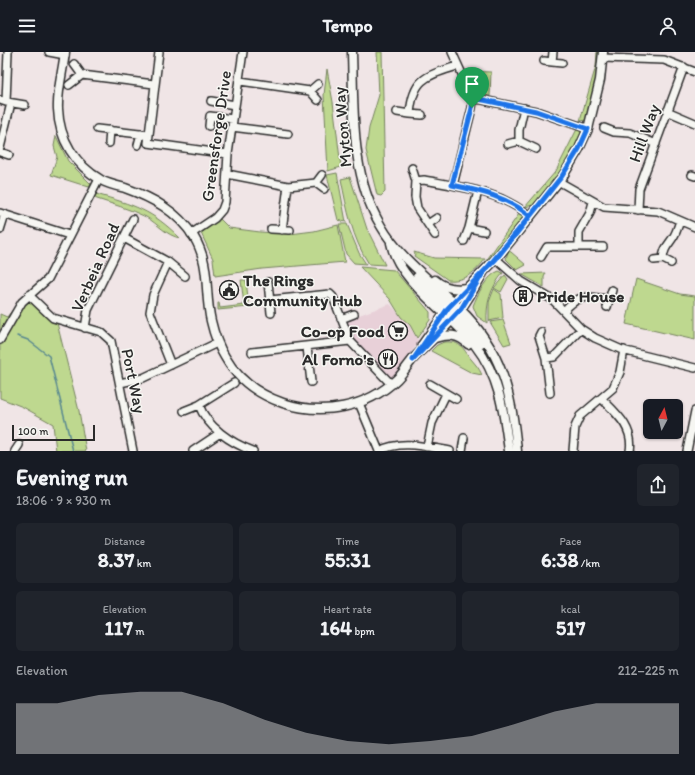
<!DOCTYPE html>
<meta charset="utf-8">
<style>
body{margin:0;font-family:Itim,sans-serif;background:#20242c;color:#f1f3f6;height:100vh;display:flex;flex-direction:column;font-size:15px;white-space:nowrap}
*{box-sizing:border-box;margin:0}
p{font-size:13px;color:#9ea1a6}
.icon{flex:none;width:22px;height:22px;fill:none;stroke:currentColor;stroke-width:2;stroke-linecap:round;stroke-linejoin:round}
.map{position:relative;height:399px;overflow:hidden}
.panel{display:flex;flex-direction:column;background:#171b24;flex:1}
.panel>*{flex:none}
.needle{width:26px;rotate:7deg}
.fabs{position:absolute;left:643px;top:347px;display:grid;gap:8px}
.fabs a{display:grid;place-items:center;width:40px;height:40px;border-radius:6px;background:#171b24;box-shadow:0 1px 3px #0004;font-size:20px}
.scale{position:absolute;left:12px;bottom:10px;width:83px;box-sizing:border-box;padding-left:4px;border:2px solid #2b2b2b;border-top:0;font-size:11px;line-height:14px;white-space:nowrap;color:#2b2b2b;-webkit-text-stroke:3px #f6f6f2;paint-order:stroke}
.pin{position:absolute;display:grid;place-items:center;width:34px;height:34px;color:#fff;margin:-41px -17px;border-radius:50% 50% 50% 0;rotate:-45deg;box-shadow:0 0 4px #0007}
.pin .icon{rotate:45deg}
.round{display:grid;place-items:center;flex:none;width:42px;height:42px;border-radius:6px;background:#20242c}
.headline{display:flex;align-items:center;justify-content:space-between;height:68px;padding:0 16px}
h1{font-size:22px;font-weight:700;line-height:30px}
.stats{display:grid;grid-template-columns:repeat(3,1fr);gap:6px;height:68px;padding:4px 16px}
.stats div{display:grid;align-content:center;border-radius:6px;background:#20242c;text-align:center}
.stats b{font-size:20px;font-weight:700}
.stats small{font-size:11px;font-weight:400}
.stats p{font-size:11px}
.chart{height:112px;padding:8px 16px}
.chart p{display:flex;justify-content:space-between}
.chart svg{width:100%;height:72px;margin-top:4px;fill:#98999b;opacity:.7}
header{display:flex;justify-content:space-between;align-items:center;height:52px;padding:0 16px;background:#171b24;font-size:18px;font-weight:700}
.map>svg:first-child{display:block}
</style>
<header><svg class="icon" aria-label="menu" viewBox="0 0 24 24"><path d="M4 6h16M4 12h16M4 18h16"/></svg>Tempo<svg class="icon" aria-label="person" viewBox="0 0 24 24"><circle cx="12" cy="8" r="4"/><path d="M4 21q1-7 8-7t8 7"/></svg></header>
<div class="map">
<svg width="695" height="399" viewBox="0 0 695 399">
<rect width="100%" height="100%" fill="#f0e5e6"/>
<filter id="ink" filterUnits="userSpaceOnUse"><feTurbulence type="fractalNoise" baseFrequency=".025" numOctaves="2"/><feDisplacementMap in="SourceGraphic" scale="8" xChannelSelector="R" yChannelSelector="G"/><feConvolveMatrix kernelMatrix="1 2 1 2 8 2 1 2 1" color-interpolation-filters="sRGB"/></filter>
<g filter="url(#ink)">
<path fill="#e8d0d8" d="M 390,252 L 409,273 L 419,290 L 390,329 L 351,287 L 345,268 Z"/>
<path fill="#bed88f" stroke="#74825d" d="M 377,0 L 382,0 L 385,140 L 381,144 L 377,143 L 366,98 L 369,76 L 379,43 Z
M 597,0 L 600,0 C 598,23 591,45 587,68 L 580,69 L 596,14 Z
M 327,17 L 333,50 L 341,115 L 328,119 L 324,43 Z
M 464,19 L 491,20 L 490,44 L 475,41 L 472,31 Z
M 578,75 L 581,77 C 584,93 544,139 533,153 L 525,155 L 556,119 Z
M 56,84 L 68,109 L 91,132 L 89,135 L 51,123 L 57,105 L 54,94 Z
M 337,121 L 346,170 L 338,168 L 327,123 Z
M 350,125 L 367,177 L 385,213 L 369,212 C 352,186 347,157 341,127 Z
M 96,142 C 134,153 152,158 180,186 C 167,184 158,172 146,165 C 130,157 112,152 94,146 Z
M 521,159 L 523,165 L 479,219 Z
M 220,167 L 229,176 L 260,180 L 290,182 L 314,179 L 338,173 L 345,210 L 262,217 L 215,224 L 213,207 L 201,181 Z
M 339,172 L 347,172 L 359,201 L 366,212 L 354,211 L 346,202 Z
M 508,199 L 511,200 L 526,213 L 517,218 L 506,207 Z
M 414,200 L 434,206 L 485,207 C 477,219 464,230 448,228 L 414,204 L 415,202 Z
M 360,215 L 394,218 L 430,260 L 430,268 L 417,286 L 410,273 L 401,265 L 390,247 Z
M 499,219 L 503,221 C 490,237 486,251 487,271 L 477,264 L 473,254 C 477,243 487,223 499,219 Z
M 546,221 L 544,225 L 544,235 L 521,222 Z
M 505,223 L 508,227 L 501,240 L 494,236 Z
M 636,227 L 680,242 L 695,244 L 695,288 L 626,272 Z
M 241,228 L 246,228 L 249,255 L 218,258 L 218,251 L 219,251 L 220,256 L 244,253 Z
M 494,237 L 501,242 L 503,266 L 489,269 L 489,250 Z
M 29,240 L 57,271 L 79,359 L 86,399 L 56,399 L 53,372 L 23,355 L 0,346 L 0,262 L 7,265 L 22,246 Z
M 503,268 L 511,291 L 504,293 L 490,270 Z
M 444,290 C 462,289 462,296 471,307 C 476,313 479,316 482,323 L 472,321 L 431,299 L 437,293 Z"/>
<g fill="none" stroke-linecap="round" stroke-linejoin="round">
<path stroke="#598890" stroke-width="1.5" d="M 17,284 L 28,288 L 49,304 L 73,399"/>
<g stroke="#2b2b2b" stroke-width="10">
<path id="minor" d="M 49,0 L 65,3
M 159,0 L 148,91 L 228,102
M 452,0 L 473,46 L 472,56 L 453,133
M 603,6 L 664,8 L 695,20
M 544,9 L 552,10 L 553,0
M 552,10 L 562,11
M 74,12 L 82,23
M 240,29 L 310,39 L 318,32
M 69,33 L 82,23 L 154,32
M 310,39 L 318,48
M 473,46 L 536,59 L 588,77
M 0,48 L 6,50 L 8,0
M 211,49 L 235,53
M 7,50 L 25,53
M 667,59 L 695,71
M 397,60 L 410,62 C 413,26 426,24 457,14
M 410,62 L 422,63
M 209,74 L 210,64 L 233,67
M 232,75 L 288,82
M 604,76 L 614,80 L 630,81 L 656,92
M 97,77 L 148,83
M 519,89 L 536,97
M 109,91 L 110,78
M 508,92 L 519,89 L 519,78 L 524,56
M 138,93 L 141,82
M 0,96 L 11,51
M 0,100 L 9,103
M 412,116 L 416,129 L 415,145 L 417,156 L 435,183
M 227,122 L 288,134 L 316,131
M 322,123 L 316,131 L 324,137
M 692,123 L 695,124
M 416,129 L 424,128 C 462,135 499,139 530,164
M 558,129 L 604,155 L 658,159 L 695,175
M 593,150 L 590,161 L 579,180 L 579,195 L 603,195
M 638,158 L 639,137 L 684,15
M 0,161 L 69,183
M 428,172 L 437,166
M 469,176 L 484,179
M 271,177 L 290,178
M 0,178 L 5,162
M 282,178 L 288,134
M 191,182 L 215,166 L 222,158 L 225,150 L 228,102 L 243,0
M 124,186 L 168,210 L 185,224
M 464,189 L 469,176 L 478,139
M 541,205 L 547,195 L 579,195
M 496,207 L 521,229 L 553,248 L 581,277 L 595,286 L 622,298 L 695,316
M 654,208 L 663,207
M 168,210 L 153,243 L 150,260 L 171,313
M 671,211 L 663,207 C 664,195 668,194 674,184 C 677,179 678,174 680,169
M 268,230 L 271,261
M 29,243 L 53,266 L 101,280 L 111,289 L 133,399
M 270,248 L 330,242 L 333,245 L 350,289 L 391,332
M 607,255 L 612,238
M 564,259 C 579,241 587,245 609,247
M 341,267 L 354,262
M 85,276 L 88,258 L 133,167
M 541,280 L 539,284 L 546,306 L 550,341
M 0,288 L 22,250 L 48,227 L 99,127
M 307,295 L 311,330
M 252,300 L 350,289
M 546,306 L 554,305 L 581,277
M 120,331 L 143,326 L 217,291
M 234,331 L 199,353 C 207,375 231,391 253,399
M 430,332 L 456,347
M 602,347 C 617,362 634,376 630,399
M 359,351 L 379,399
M 184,359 L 199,353
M 427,395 L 432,371 L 446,342
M 15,399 L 19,393
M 193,399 L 220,381
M 379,399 C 402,387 426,395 450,399
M 462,399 L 464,386
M 573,399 L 575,375 L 580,364 L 613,336 L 620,320 L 624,298
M 687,399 L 695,359"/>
</g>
<g stroke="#2b2b2b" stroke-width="11">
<path id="tertiary" d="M 65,0 C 63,18 57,39 58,57 C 59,87 75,113 101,128 C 108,132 117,134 125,136 C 153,146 177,159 194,185 C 211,213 204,239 211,269 C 214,282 218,294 225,305 C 238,328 260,343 283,351 C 322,364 367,356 397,327 C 403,321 407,314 413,307 C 428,291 447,276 460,258 C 469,246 476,233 483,221
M 352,0 C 354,59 350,122 381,174 C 400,207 433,230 460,257 C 502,298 512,342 517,399
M 391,191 C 398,230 452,263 475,293 C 500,325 504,361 509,399
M 417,225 L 448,256 L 450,260
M 435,228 C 444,236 454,238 466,236
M 455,259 L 459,267 L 481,292
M 435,286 C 448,282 458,282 468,292
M 422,293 L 453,250 L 496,207 L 563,124 L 579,97 L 588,77 L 600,28 L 603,0"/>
</g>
<use href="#minor" stroke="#f6f6f2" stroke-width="7"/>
<use href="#tertiary" stroke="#f6f6f2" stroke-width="8"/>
</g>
</g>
<g fill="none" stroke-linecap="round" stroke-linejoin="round" filter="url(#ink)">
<g stroke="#fff" stroke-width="8">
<path id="route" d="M 472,56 L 452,133 C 481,139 507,145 530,164 L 483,221 L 461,257 L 413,308 L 448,256 L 496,207 L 562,124 L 579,97 L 588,77 L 536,59 L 479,47 L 473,46 L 472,56"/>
</g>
<use href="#route" stroke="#1a73e8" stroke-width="5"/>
</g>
<defs>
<g id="civic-ring" transform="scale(1)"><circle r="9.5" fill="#f6f6f2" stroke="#2b2b2b" stroke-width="1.5"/><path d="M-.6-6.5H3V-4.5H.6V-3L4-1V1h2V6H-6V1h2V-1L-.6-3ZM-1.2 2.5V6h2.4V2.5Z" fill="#2b2b2b"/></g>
<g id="building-ring" transform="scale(1)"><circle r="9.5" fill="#f6f6f2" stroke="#2b2b2b" stroke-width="1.5"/><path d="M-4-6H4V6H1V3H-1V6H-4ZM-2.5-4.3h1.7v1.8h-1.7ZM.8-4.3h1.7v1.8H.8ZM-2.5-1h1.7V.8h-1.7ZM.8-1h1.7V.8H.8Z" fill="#2b2b2b"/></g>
<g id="supermarket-ring" transform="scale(1)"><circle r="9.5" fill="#f6f6f2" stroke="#2b2b2b" stroke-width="1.5"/><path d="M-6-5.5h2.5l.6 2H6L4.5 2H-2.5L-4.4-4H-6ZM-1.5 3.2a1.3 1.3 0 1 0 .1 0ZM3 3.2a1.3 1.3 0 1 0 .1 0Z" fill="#2b2b2b"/></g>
<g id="restaurant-ring" transform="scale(1)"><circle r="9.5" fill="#f6f6f2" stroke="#2b2b2b" stroke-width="1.5"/><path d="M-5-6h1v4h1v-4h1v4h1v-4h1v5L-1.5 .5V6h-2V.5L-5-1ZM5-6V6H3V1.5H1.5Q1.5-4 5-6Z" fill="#2b2b2b"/></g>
</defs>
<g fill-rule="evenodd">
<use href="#civic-ring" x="229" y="238"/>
<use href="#building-ring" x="523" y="244"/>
<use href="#supermarket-ring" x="398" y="279"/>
<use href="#restaurant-ring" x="388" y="307"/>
</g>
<g text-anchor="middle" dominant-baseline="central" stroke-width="3" stroke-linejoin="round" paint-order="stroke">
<g font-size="17" fill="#2b2b2b" stroke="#f6f6f2">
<text transform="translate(342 75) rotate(-95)">Myton Way</text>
<text transform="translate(644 81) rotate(-70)">Hill Way</text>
<text transform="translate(216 84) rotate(-82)">Greensforge Drive</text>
<text transform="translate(95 215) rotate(-66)">Verbeia Road</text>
<text transform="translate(134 329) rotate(78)">Port Way</text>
</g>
<g font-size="17" font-weight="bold" fill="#2b2b2b" stroke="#f6f6f2" text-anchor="start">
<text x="243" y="228">The Rings<tspan x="243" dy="20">Community Hub</tspan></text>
<text x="537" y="244">Pride House</text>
<text x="384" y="279" text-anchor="end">Co-op Food</text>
<text x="374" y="307" text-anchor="end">Al Forno's</text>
</g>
</g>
</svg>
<div class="fabs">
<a><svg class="needle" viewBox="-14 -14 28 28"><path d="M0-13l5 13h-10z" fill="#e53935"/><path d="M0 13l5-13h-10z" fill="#9ea1a6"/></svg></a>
</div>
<div class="scale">100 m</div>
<div class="pin" style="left:472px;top:56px;background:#1e9e55"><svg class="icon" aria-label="arrive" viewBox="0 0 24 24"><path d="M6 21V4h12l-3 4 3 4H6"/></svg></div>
</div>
<section class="panel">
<div class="headline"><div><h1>Evening run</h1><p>18:06 · 9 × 930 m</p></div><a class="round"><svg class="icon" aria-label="share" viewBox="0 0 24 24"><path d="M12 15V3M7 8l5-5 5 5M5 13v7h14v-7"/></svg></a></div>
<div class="stats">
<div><p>Distance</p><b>8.37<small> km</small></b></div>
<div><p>Time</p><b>55:31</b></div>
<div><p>Pace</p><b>6:38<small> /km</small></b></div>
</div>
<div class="stats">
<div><p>Elevation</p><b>117<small> m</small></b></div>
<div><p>Heart rate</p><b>164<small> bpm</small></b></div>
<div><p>kcal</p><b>517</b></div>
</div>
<div class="chart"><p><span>Elevation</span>212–225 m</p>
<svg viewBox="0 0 160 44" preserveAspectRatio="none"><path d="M0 44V13L10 13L20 8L30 6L40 6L50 13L60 23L70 31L80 36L90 38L100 36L110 33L120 26L130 18L140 13L150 13L160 13V44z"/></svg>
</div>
</section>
